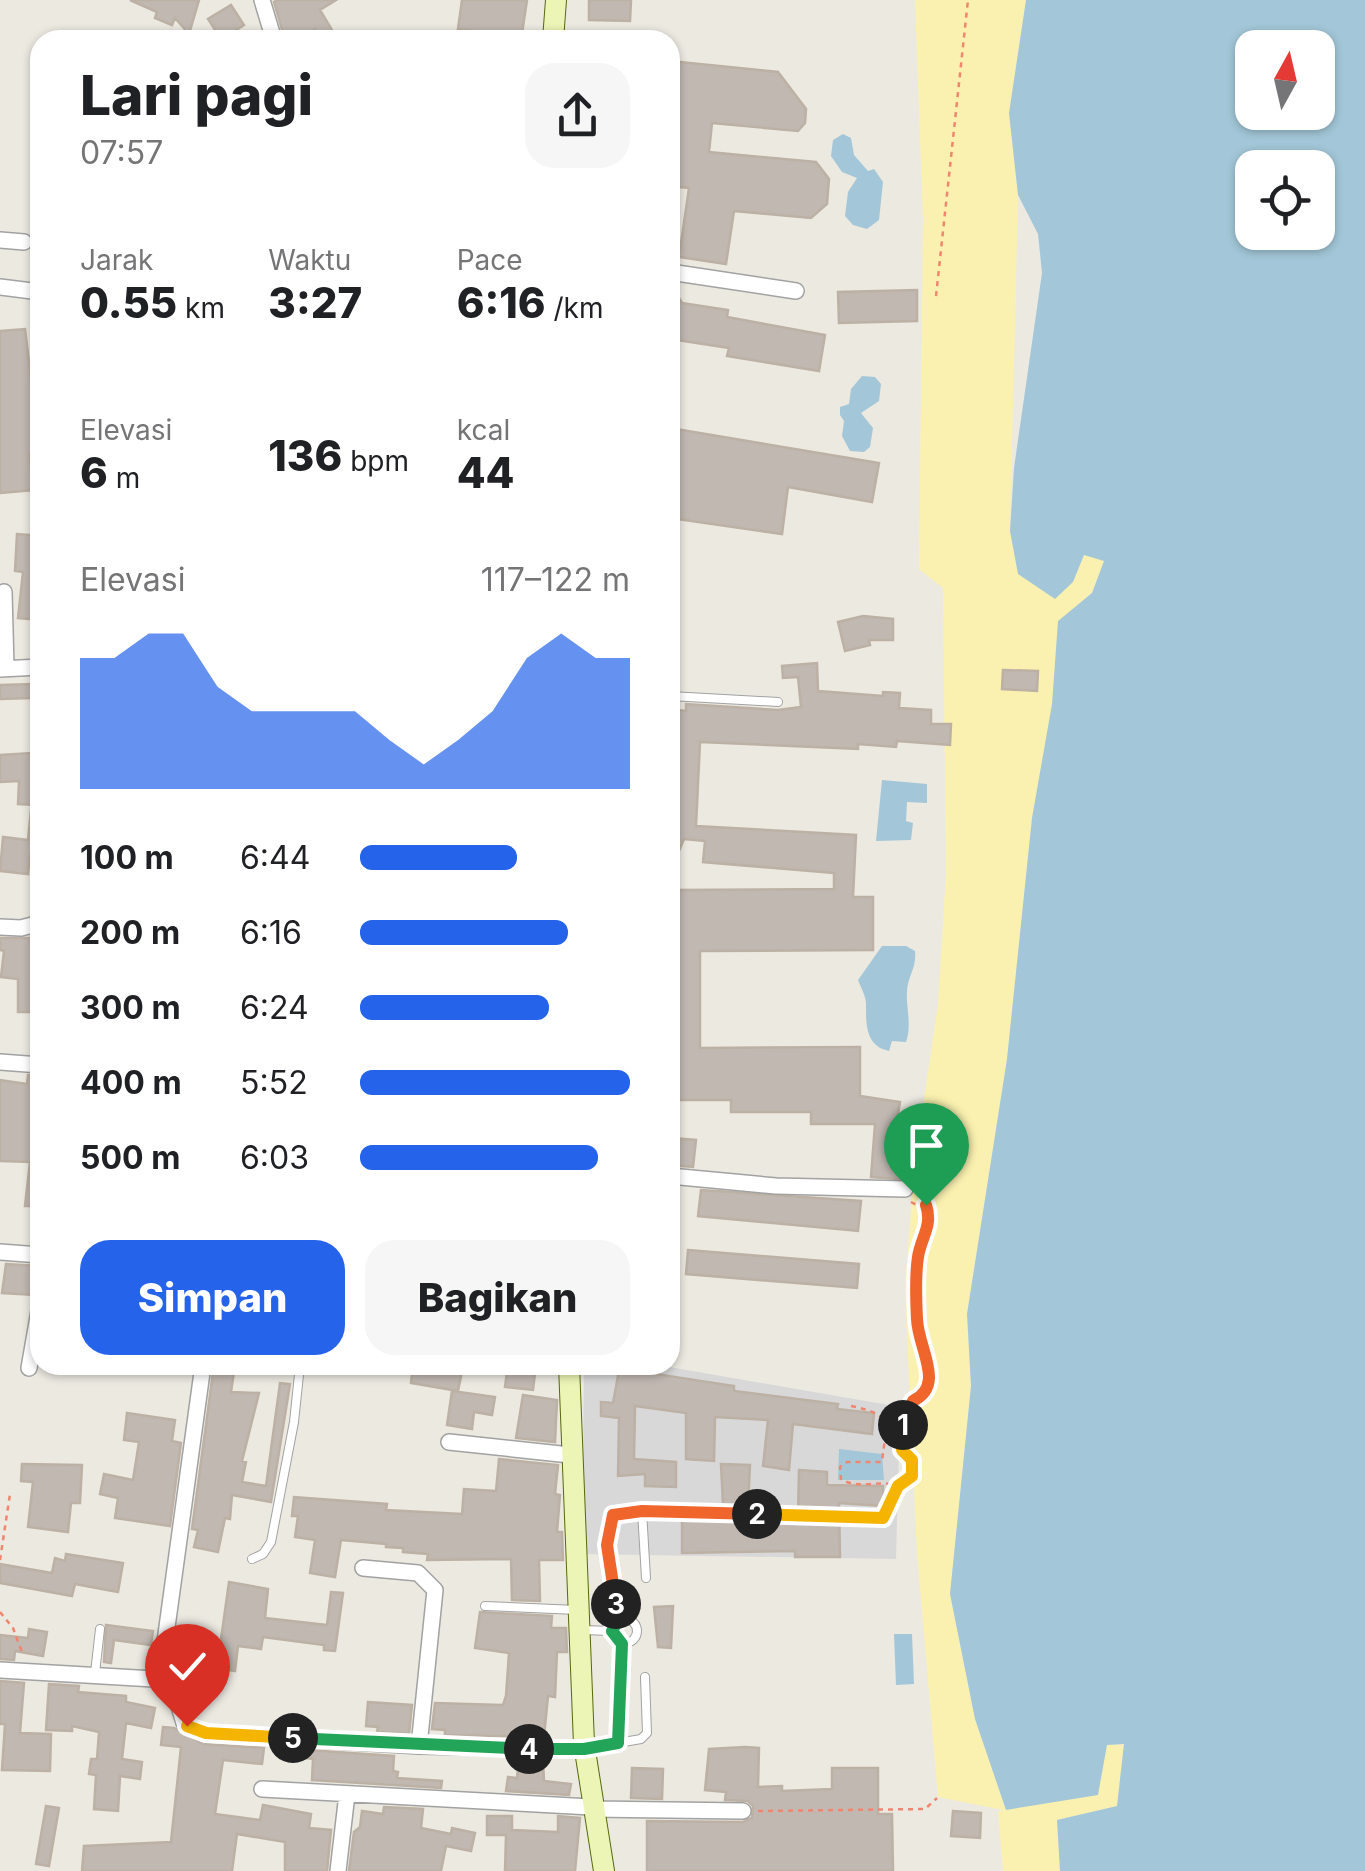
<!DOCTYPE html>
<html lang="id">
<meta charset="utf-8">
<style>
body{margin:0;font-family:Inter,sans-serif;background:#f6f6f6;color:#202124;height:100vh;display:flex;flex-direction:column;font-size:38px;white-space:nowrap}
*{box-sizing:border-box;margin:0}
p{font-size:32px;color:#757577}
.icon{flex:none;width:55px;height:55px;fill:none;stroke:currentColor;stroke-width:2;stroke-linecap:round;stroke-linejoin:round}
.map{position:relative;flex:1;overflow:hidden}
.drawer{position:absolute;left:30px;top:30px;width:650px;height:1345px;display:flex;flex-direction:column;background:#fff;border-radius:30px;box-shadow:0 2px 8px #0004}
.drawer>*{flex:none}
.needle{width:65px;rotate:8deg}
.tools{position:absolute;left:1235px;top:30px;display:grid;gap:20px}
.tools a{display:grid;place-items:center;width:100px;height:100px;border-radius:20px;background:#fff;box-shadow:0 2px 8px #0004;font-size:50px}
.pin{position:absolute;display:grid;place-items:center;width:85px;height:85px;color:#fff;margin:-102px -42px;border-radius:50% 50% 50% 0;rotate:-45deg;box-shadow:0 0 10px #0007}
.pin .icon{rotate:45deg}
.km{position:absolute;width:50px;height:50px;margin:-25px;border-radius:50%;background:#222;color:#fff;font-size:28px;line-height:50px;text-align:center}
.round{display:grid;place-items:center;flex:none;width:105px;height:105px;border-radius:30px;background:#f6f6f6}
.summary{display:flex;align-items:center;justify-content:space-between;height:170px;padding:0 50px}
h1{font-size:55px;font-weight:800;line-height:75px}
.figures{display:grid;grid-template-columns:repeat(3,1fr);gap:15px;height:170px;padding:10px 50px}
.figures div{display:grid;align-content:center}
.figures b{font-size:42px;font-weight:800}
.figures small{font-size:28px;font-weight:400}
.figures p{font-size:28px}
.chart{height:280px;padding:20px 50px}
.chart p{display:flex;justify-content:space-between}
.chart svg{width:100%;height:180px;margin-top:10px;fill:#2563eb;opacity:.7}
.action{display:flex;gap:20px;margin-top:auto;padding:20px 50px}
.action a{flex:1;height:115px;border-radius:30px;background:#2563eb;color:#fff;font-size:40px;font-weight:800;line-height:115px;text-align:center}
.action a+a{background:#f6f6f6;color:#202124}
ul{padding:0 50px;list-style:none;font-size:32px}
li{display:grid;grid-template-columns:160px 120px 1fr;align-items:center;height:75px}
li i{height:25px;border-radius:12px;background:#2563eb}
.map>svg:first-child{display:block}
</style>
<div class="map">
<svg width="1365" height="1871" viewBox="0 0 1365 1871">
<rect width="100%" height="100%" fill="#ece9e1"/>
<path fill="#d9d8d8" d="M 584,1365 L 658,1365 L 900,1407 L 896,1559 L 582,1554 Z"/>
<path fill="#faf1b0" d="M 915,0 L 1026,0 L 1009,113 L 1018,195 L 1010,531 L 1073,582 L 1084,555 L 1105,560 L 1092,592 L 1071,613 L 1032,818 L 1007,1059 L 967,1314 L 971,1386 L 950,1594 L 975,1719 L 1006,1810 L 1107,1745 L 1124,1744 L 1117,1806 L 1057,1820 L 1060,1871 L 1003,1871 L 998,1812 L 1003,1810 L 938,1797 L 917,1553 L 905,1290 L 914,1168 L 938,1004 L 946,873 L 943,588 L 919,569 L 923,220 Z"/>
<path fill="#a3c7d8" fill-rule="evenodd" d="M 1026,0 L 1365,0 L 1365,1871 L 1060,1871 L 1057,1820 L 1117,1806 L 1124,1744 L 1107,1745 L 1098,1795 L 1006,1810 L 975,1719 L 950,1594 L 971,1386 L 967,1314 L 1007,1059 L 1032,818 L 1052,704 L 1058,621 L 1092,593 L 1104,561 L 1084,555 L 1073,582 L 1055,599 L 1018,574 L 1010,531 L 1014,468 L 1042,273 L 1038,234 L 1018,195 L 1009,113 ZM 1252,48 L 1318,48 L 1318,112 L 1252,112 ZM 1252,168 L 1318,168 L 1318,232 L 1252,232 Z
M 843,134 L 851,138 L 854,155 L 868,171 L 874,169 L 883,182 L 879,220 L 867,229 L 853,225 L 845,216 L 848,192 L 857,178 L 842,172 L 831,156 L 833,140 Z
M 862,376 L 875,377 L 881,384 L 879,401 L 861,413 L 873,428 L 870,447 L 864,452 L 850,451 L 842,436 L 844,421 L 840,415 L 840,407 L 849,404 L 851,389 Z
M 882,780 L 927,784 L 927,803 L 907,802 L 906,821 L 913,823 L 911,840 L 876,841 Z
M 882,946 L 906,946 L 915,951 C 917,968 907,977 907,992 C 906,1009 912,1025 906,1042 L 892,1041 L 889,1051 C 865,1046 866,1023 866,1004 C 866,996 861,988 858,980 Z
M 839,1449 L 882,1454 L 884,1480 L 838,1480 Z
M 894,1634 L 912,1634 L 914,1684 L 896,1685 Z"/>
<path fill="#c0b8b1" stroke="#bcb1a4" stroke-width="2.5" d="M 130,0 L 199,0 L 189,34 L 175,18 L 172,25 L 155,18 L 157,12 Z
M 278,0 L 336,0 L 320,10 L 335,35 L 321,40 L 315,29 L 296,40 L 285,40 L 274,2 Z
M 462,0 L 527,0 L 521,40 L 474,40 L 475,31 L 458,29 Z
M 589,0 L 631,0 L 630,21 L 589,20 Z
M 231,5 L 244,25 L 221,39 L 208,19 Z
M 670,61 L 778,72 L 806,109 L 805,123 L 798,131 L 712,123 L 709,152 L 816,162 L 829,179 L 827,204 L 811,218 L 734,211 L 726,264 L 679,257 L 689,188 L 670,186 Z
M 670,283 L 682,303 L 728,310 L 727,317 L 825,335 L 819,371 L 727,356 L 729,348 L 670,339 Z
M 917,290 L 917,321 L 839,323 L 838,292 Z
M 25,329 L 40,454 L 29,454 L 34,490 L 0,493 L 0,331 Z
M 670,428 L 879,463 L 872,502 L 788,487 L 782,534 L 670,518 Z
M 17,534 L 40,536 L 37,599 L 40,599 L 40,620 L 18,618 L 23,572 L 15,571 Z
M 863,616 L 893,619 L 893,640 L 869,640 L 870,645 L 845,651 L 838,622 Z
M 817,663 L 818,691 L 883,696 L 883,692 L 900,693 L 899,708 L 931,710 L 931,724 L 951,724 L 950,745 L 897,741 L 896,747 L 858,744 L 858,749 L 700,742 L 696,826 L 856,835 L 853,897 L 873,897 L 873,950 L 700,951 L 700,1048 L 860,1047 L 860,1096 L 900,1102 L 894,1137 L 908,1138 L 907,1143 L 927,1144 L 924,1181 L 871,1177 L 875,1124 L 811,1124 L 811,1112 L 731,1112 L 731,1100 L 670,1100 L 670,890 L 834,889 L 834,873 L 703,862 L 705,841 L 684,839 L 670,872 L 670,709 L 686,711 L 686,704 L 778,710 L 801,707 L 798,677 L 783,678 L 782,666 Z
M 1003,670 L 1038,671 L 1037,691 L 1002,689 Z
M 32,684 L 32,698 L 0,699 L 0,685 Z
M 31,753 L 34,805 L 18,804 L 19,781 L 0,782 L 0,755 Z
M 31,810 L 40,811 L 40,855 L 30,855 L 28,874 L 0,871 L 3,837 L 28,840 Z
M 0,938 L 40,938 L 40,1012 L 18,1012 L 18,979 L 1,977 L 4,951 L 0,950 Z
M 28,1075 L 40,1076 L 40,1206 L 25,1206 L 30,1162 L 0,1161 L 0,1080 L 27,1084 Z
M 672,1138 L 696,1140 L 693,1167 L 670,1165 Z
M 701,1190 L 861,1201 L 858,1231 L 698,1216 Z
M 688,1250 L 859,1264 L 857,1288 L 686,1274 Z
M 6,1264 L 39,1266 L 35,1295 L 2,1293 Z
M 214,1365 L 235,1365 L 231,1392 L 259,1393 L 242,1461 L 246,1462 L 242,1482 L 266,1486 L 280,1383 L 290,1384 L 271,1502 L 232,1495 L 230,1519 L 225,1518 L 218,1552 L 194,1547 L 198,1530 L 192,1529 Z
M 413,1365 L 462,1371 L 458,1391 L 411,1383 Z
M 508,1365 L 536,1365 L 533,1390 L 505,1387 Z
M 620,1365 L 636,1368 L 636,1371 L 734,1386 L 734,1391 L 838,1404 L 837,1409 L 874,1413 L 872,1434 L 793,1424 L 789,1470 L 763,1466 L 768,1420 L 715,1417 L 714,1461 L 686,1459 L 686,1413 L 635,1406 L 634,1459 L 676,1462 L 676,1487 L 645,1486 L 645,1474 L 618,1476 L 619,1418 L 601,1416 L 601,1402 L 613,1403 Z
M 452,1391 L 495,1397 L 492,1415 L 474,1412 L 472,1429 L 447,1425 Z
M 523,1395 L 557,1400 L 555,1442 L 516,1438 Z
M 127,1413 L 175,1420 L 172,1441 L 181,1443 L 170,1526 L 115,1518 L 118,1498 L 100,1494 L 104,1474 L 133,1480 L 139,1442 L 124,1440 Z
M 499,1459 L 558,1465 L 555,1494 L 560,1495 L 557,1532 L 562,1532 L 563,1560 L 539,1560 L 540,1601 L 512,1600 L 511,1559 L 427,1560 L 428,1554 L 403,1552 L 403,1548 L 386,1547 L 386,1544 L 341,1540 L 335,1577 L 310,1573 L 315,1540 L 295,1537 L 298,1516 L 292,1516 L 294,1497 L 387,1504 L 386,1510 L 462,1514 L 464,1489 L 496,1491 Z
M 22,1464 L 82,1465 L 80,1503 L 71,1503 L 68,1532 L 28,1527 L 33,1482 L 21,1481 Z
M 721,1464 L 750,1465 L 748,1506 L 723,1505 Z
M 799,1470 L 827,1472 L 827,1485 L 883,1486 L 883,1506 L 839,1503 L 840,1557 L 795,1557 L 795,1551 L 682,1553 L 682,1519 L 773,1522 L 780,1516 L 798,1515 Z
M 66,1554 L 123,1563 L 118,1592 L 75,1584 L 72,1596 L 0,1583 L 0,1564 L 52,1573 L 55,1558 L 65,1561 Z
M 229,1582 L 268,1589 L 265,1618 L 327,1625 L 331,1592 L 343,1593 L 335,1651 L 324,1650 L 324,1645 L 263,1637 L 261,1649 L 238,1646 L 235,1671 L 217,1668 Z
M 673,1606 L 671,1648 L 658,1647 L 654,1607 Z
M 480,1612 L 552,1616 L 551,1628 L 566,1628 L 567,1652 L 557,1652 L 555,1697 L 548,1696 L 544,1737 L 445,1735 L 445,1730 L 432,1729 L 435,1703 L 503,1705 L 506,1696 L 509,1653 L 475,1648 Z
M 106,1625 L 153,1631 L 151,1645 L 114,1640 L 111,1663 L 104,1662 Z
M 29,1629 L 47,1632 L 43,1656 L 15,1651 L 14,1660 L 0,1659 L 0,1635 L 28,1638 Z
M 0,1681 L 24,1683 L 20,1733 L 51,1734 L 50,1771 L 2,1770 L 5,1724 L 0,1724 Z
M 49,1684 L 79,1686 L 78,1692 L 126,1696 L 126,1702 L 155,1708 L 151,1728 L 126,1723 L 122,1759 L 142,1762 L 140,1779 L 120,1776 L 118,1811 L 94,1809 L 96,1775 L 89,1774 L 91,1759 L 97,1759 L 99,1732 L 72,1726 L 72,1731 L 46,1730 Z
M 368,1702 L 412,1705 L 409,1734 L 377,1732 L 378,1727 L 366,1726 Z
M 163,1727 L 174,1728 L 204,1744 L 264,1748 L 262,1764 L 223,1760 L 215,1814 L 260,1820 L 263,1805 L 311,1814 L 309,1828 L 331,1830 L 327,1871 L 285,1871 L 285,1842 L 237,1834 L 232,1871 L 82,1871 L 84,1846 L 171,1842 L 181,1747 L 161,1745 Z
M 745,1747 L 759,1748 L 758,1787 L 782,1786 L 782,1791 L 832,1789 L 832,1768 L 878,1768 L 878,1814 L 892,1814 L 893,1871 L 647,1871 L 647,1821 L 743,1822 L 752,1818 L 753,1806 L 748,1801 L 725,1800 L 726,1792 L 705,1790 L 709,1749 Z
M 307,1750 L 394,1756 L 393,1771 L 398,1772 L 397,1778 L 442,1781 L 441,1788 L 312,1780 L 313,1759 L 306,1758 Z
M 519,1759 L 543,1760 L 544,1781 L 571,1784 L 569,1795 L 506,1791 L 508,1777 L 517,1778 Z
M 632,1768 L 663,1769 L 662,1799 L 631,1798 Z
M 46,1806 L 59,1808 L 49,1866 L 36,1864 Z
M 384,1807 L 423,1809 L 421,1828 L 451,1834 L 452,1828 L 475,1833 L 471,1851 L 446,1846 L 441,1871 L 349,1871 L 354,1832 L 360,1827 L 362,1811 L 383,1814 Z
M 953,1811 L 981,1813 L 980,1838 L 951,1836 Z
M 487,1816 L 512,1816 L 512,1830 L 558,1832 L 558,1816 L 580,1818 L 575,1871 L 505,1871 L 506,1835 L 487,1835 Z"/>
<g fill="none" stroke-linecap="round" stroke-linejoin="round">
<g stroke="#a2a2a2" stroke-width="10">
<path id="lane" d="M 670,696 L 778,702
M 642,1511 L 646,1578
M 252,1559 L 263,1554 L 271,1542 L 294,1422 L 300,1365
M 485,1606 L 577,1610
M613 1631a12 12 0 1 1 24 0a12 12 0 1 1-24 0Z
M 619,1621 L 607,1545 L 613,1515 L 642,1511 L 773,1514
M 582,1630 L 612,1631
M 95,1673 L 100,1629
M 618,1743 L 641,1739 L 647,1733 L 645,1677
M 588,1749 L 618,1743 L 622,1644"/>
</g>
<g stroke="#a2a2a2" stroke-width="18">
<path id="street" d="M 262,0 L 274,40
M 0,240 L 24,242
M 670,272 L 796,291
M 0,287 L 40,292
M 4,592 L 6,668
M 0,669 L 40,667
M 0,927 L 21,928 L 40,923
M 0,1062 L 40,1065
M 670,1176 L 776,1186 L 905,1189
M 0,1252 L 40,1255
M 29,1368 L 40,1305
M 449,1442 L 570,1455
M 363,1568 L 418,1573 L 435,1590 L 419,1746
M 0,1670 L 171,1680 L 184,1723 L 205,1733 L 419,1746 L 584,1749
M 160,1678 L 203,1365
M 262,1789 L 591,1807
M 592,1809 L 743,1811
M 338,1871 L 347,1794"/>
</g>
<g stroke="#57690b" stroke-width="22">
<path id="secondary" d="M 553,40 L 556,0
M 569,1365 L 584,1744 L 604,1871"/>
</g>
<path stroke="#f1856d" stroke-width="2.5" stroke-dasharray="5 5" stroke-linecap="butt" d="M 936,296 L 968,0
M 911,1202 L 926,1210
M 851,1406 C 895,1415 886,1423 882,1462 L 847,1462 L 840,1467 L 841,1479 C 857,1490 880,1479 898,1486
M 785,1514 L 883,1518 L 898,1486 L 911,1478 L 912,1459 L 902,1450 L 908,1408 L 931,1385 L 931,1374 L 918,1341 L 917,1260 L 929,1224 L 926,1199 L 935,1147
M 0,1560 L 10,1494
M 0,1612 L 13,1628 L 23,1655
M 758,1811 L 925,1809 L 937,1798"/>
<use href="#lane" stroke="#fff" stroke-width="8"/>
<use href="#street" stroke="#fff" stroke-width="15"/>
<use href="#secondary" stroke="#ecf5b6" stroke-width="20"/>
</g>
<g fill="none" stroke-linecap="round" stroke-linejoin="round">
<g stroke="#fff" stroke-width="20">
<path id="split-1" d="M 903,1425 L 913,1401 C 946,1385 918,1349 917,1319 C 916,1299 915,1276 918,1257 C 921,1237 933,1226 926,1205"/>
</g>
<g stroke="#fff" stroke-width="20">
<path id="split-2" d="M 757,1514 L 883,1518 L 898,1486 L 912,1476 L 912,1460 L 902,1450 L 903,1425"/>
</g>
<g stroke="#fff" stroke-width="20">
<path id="split-3" d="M 616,1604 L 607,1545 L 613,1515 L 642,1511 L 757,1514"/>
</g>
<g stroke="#fff" stroke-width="20">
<path id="split-4" d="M 529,1749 L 584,1749 L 618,1743 L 622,1644 L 612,1631 L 618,1620 L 616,1604"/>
</g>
<g stroke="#fff" stroke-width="20">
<path id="split-5" d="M 293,1738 L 529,1749"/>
</g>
<g stroke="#fff" stroke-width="20">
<path id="split-6" d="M 187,1726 L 206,1733 L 293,1738"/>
</g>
<use href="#split-1" stroke="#f0652b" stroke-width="12"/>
<use href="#split-2" stroke="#f5b400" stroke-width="12"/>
<use href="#split-3" stroke="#f0652b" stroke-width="12"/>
<use href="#split-4" stroke="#22a559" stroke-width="12"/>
<use href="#split-5" stroke="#22a559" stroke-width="12"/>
<use href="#split-6" stroke="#f5b400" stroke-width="12"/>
</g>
</svg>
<div class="tools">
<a><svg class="needle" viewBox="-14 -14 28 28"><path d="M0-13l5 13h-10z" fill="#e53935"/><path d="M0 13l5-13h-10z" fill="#757577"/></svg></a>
<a><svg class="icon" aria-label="locate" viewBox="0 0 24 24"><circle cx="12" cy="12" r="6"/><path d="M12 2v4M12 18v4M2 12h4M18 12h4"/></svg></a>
</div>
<div class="pin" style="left:926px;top:1205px;background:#1e9e55"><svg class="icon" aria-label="arrive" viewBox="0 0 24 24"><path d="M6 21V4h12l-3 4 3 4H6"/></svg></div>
<div class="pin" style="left:187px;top:1726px;background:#d93025"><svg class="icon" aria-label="check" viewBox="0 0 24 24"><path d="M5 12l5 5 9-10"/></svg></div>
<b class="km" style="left:903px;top:1425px">1</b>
<b class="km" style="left:757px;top:1514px">2</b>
<b class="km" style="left:616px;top:1604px">3</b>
<b class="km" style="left:529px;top:1749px">4</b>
<b class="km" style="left:293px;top:1738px">5</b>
<section class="drawer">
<div class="summary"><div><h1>Lari pagi</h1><p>07:57</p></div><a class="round"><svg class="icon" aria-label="share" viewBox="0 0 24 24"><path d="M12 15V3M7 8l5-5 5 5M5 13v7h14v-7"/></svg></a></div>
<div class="figures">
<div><p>Jarak</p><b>0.55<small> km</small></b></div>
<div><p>Waktu</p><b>3:27</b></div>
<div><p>Pace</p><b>6:16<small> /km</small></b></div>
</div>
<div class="figures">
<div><p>Elevasi</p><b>6<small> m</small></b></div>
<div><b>136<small> bpm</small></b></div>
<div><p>kcal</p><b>44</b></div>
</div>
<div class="chart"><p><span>Elevasi</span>117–122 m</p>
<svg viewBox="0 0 160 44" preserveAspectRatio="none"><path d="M0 44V12L10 12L20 6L30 6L40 19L50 25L60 25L70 25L80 25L90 32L100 38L110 32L120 25L130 12L140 6L150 12L160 12V44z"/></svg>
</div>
<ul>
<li><b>100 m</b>6:44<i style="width:58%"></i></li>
<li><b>200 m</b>6:16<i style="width:77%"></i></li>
<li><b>300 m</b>6:24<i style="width:70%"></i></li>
<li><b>400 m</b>5:52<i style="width:100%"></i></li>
<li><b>500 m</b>6:03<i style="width:88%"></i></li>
</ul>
<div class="action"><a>Simpan</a><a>Bagikan</a></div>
</section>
</div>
